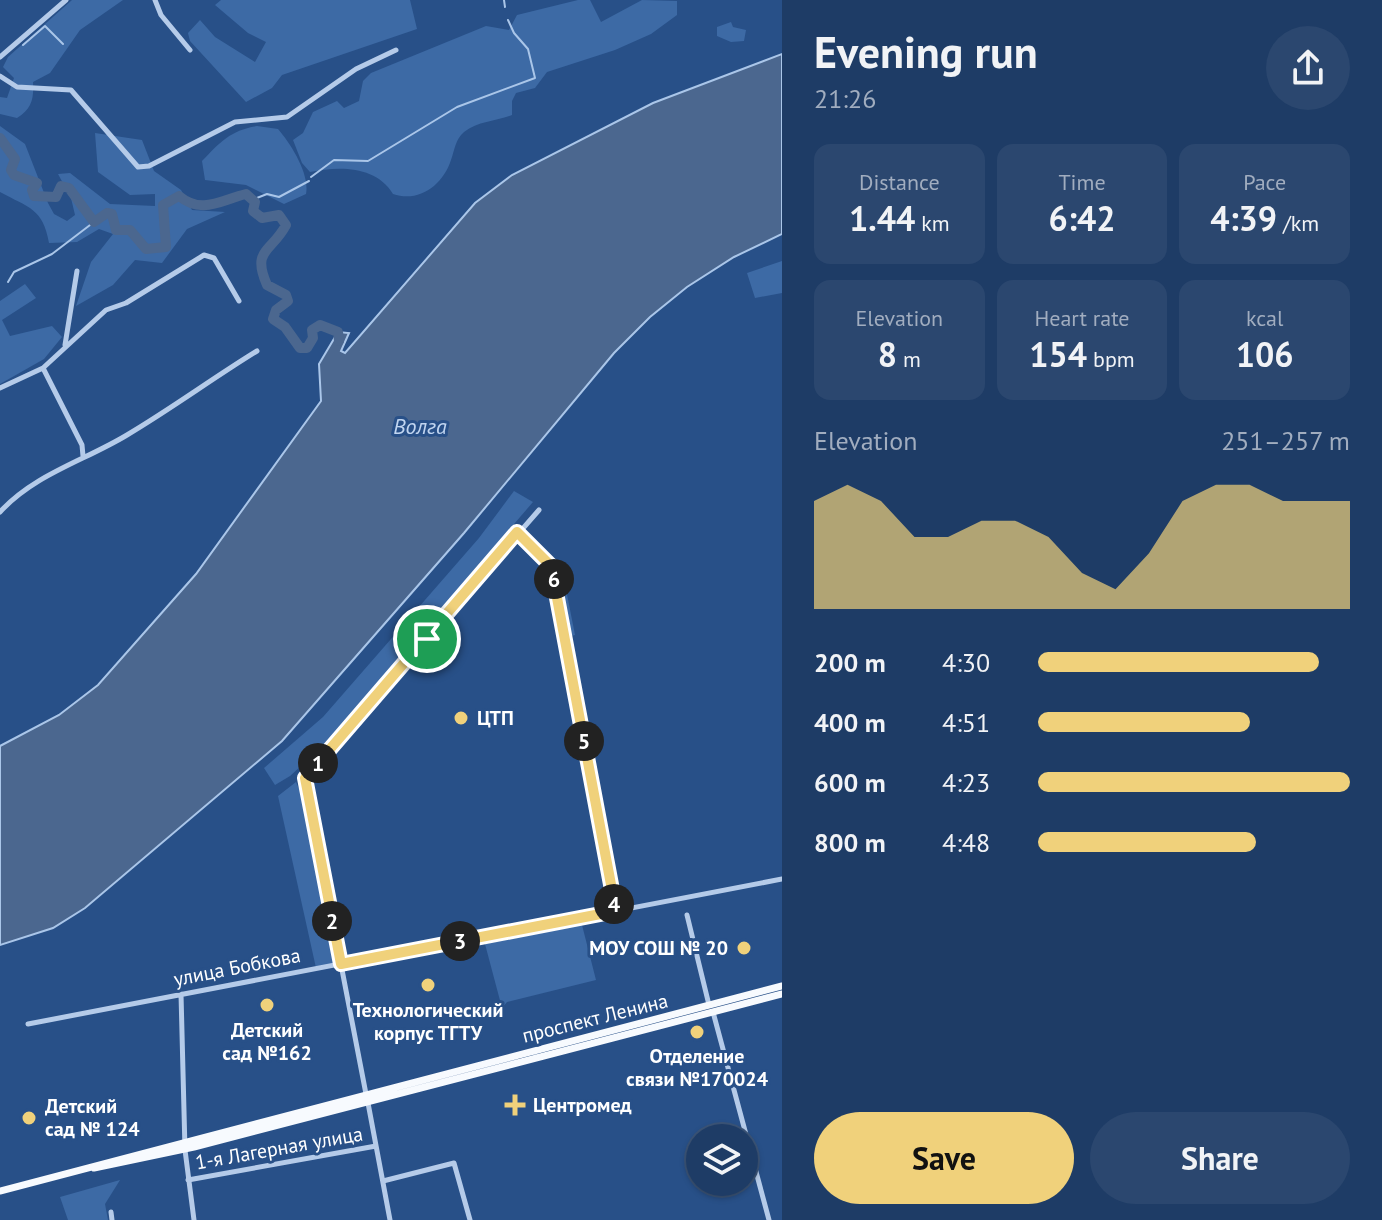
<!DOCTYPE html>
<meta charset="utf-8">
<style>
body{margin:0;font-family:"PT Sans",sans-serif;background:#2b476f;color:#f1f3f6;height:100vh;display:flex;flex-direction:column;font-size:30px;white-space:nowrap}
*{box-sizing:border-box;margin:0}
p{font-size:26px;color:#a1adbf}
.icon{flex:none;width:44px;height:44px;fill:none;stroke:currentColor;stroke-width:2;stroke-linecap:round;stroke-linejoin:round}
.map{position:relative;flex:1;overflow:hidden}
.drawer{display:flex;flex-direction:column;background:#1e3c66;width:600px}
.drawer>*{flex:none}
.buttons{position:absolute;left:686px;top:1124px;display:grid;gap:16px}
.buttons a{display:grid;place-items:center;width:72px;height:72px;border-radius:50%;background:#1e3c66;box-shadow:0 2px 6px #0004,0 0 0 2px #3c567a;font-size:40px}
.pin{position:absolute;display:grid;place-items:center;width:68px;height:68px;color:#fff;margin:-34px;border:4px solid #fff;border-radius:50%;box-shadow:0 2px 8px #0007}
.km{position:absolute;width:40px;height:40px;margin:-20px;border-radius:50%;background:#222;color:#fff;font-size:22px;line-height:40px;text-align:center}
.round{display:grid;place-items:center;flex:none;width:84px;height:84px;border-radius:42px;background:#2b476f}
.headline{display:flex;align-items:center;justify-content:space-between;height:136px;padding:0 32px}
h1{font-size:44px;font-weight:700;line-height:60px}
.stats{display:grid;grid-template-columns:repeat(3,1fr);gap:12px;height:136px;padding:8px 32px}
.stats div{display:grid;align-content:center;border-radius:16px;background:#2b476f;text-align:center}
.stats b{font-size:34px;font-weight:700}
.stats small{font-size:22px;font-weight:400}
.stats p{font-size:22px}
.chart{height:224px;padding:16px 32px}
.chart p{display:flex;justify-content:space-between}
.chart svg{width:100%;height:144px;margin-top:8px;fill:#f0d17b;opacity:.7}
.primary-button{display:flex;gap:16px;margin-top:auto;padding:16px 32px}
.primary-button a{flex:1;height:92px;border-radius:48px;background:#f0d17b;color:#111;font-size:32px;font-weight:700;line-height:92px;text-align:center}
.primary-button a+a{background:#2b476f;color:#f1f3f6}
ul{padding:0 32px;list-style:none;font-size:26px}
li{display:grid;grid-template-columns:128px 96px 1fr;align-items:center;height:60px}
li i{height:20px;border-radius:10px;background:#f0d17b}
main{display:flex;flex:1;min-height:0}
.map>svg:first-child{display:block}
</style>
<main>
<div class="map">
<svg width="782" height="1220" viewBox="0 0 782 1220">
<rect width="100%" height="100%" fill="#285088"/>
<path fill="#3d6aa5" d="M 72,0 L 123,0 L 80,30 L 50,73 L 33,82 C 34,98 32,109 17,118 L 0,114 L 0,97 L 7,98 L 14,78 L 3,67 L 8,57 Z
M 221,0 L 410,0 L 417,29 L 282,75 L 272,88 L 246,102 L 190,41 L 188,33 L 200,20 L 215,37 L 255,62 L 266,42 L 248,33 L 215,5 Z
M 578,0 L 590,0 L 601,22 L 642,0 L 677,1 L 677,15 L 651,34 L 615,50 L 547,72 L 535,88 L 516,93 L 512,101 L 512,115 C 497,121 478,121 464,132 C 455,140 455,149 451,160 C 443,185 419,203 393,194 C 376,166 340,166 310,172 L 302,163 L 293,140 L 303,133 L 313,112 L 337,101 L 344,108 L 359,101 L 363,81 L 371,73 L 486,26 L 509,30 L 517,15 Z
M 731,22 L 733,27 L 746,30 L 744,41 L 731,42 L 717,36 L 717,27 Z
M 0,126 L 25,144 L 48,203 L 54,214 L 67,221 L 75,215 L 71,198 L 58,174 L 70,173 L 110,204 L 155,206 L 155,194 L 130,195 L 98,172 L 95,133 L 142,140 L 154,171 L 181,190 L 192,210 L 225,212 L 187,229 L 162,263 L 135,260 L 113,285 L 76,306 L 91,262 L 113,234 L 99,229 L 77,242 L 49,243 C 43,208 29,208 0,192 Z
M 257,126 L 278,129 C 291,144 310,174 306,194 L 284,204 L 246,185 L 205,180 L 202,161 C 220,142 231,130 257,126 Z
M 782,261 L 782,293 L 755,298 L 747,273 Z
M 25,284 L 36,298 L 2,320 L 10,336 L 52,326 L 62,337 L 44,359 L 0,384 L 0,301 Z
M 514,491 L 533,502 L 325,744 L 290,776 L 275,785 L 264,768 L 323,717 L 479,538 Z
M 561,564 L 575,635 L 567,637 L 553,566 Z
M 296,782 L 312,817 L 341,964 L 316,968 L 278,796 Z
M 582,925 L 596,980 L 507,1002 L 502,1008 L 485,944 Z
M 120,1180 L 105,1204 L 108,1220 L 68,1220 L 60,1197 Z"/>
<path fill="#4b678f" stroke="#aac6e9" stroke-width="2" d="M 782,54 L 782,234 L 734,257 L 687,287 L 650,317 L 614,353 L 464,533 L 282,741 L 85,908 L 53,928 L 0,945 L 0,746 L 59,715 L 98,685 L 196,574 L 321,401 L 319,364 L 338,332 L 349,333 L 341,351 L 345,353 L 475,203 L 512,175 L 653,103 Z"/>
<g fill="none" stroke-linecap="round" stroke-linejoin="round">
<path stroke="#aac6e9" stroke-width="2" d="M 504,0 L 505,7
M 23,45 L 45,26 L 63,44
M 311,177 L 334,160 L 368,161 L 457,107 L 535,78 L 528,49 L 514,33 L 508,20
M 252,200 L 267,194 L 279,197 L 309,181
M 8,282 L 14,272 L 52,254 L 94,222"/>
<path stroke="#4b678f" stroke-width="10" d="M 0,138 L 15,159 L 11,170 L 14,175 L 37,183 L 32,190 L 34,196 L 56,197 L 61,186 L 69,188 L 94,222 L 107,213 L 112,214 L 116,230 L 130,230 L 146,249 L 166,247 L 163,205 L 179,196 C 202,215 221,200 246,194 L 255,202 L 253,211 L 262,218 L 279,215 L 286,225 C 272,252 251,249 267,285 L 286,295 L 288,301 L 276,310 L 273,319 L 285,327 L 300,348 L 307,348 L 313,338 L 312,330 L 320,325 L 338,332 L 339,341"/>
<path stroke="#b5cbe9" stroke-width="5" d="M 155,0 L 161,15 L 190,50
M 0,57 L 66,0
M 0,76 L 17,87 L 71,90 L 138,167 L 149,166 L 235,122 L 287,117 L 356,69 L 396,50
M 65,345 L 77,271
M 43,368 L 82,445 L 83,456
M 0,388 L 43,368 L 106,310 L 126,303 L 204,255 L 214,258 L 239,301
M 0,512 C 35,474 84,461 127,435 C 171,409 213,378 257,351
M 517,532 L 551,566 L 616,911
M 687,915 L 709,1005
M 181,994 L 185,1150 L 194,1220
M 713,1012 L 769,1220
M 28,1024 L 782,879
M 366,1094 L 305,778 L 539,510
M 368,1103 L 390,1220
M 188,1180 L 376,1146
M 383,1181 L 454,1163 L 470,1220
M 111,1212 L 112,1220"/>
<path stroke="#f7fafe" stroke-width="7" d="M 94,1168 L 194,1147 L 782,994
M 0,1191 L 782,986"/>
</g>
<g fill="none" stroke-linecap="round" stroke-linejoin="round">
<g stroke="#fff" stroke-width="16">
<path id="route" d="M 517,532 L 551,566 L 616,911 L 341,964 L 305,778 Z"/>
</g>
<use href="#route" stroke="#f0d17b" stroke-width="10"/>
</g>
<g fill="#f0d17b" stroke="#285088" stroke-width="3">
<circle cx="461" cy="718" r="8"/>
<circle cx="744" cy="948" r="8"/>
<circle cx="428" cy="985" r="8"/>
<circle cx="267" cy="1005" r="8"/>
<circle cx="697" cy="1032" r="8"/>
<path d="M511 1093h8v8h8v8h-8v8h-8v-8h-8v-8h8z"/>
<circle cx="29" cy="1118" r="8"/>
</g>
<g text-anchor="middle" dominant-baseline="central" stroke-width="6" stroke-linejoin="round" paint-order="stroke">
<g font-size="20" font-weight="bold" fill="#fff" stroke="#285088" text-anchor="start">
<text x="477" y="718">ЦТП</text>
<text x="728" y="948" text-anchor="end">МОУ СОШ № 20</text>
<text x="428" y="1010" text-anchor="middle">Технологический<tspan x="428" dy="23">корпус ТГТУ</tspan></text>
<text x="267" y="1030" text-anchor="middle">Детский<tspan x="267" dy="23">сад №162</tspan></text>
<text x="697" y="1056" text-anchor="middle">Отделение<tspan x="697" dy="23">связи №170024</tspan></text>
<text x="533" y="1105">Центромед</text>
<text x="45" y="1106">Детский<tspan x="45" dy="23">сад № 124</tspan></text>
</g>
<g font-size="20" fill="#fff" stroke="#285088">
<text transform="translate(237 967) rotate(-11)">улица Бобкова</text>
<text transform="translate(595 1018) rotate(-14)">проспект Ленина</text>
<text transform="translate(279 1148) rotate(-10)">1-я Лагерная улица</text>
</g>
<g font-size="22" font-style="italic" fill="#c1d5f0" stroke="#285088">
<text x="420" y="426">Волга</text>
</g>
</g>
</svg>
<div class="buttons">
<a><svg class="icon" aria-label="layers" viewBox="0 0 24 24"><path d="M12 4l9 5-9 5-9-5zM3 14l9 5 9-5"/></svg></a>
</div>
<div class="pin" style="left:427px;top:639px;background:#1e9e55"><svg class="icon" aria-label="arrive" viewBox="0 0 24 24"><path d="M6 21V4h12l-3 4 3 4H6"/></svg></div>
<b class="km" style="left:318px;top:763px">1</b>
<b class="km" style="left:332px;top:921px">2</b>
<b class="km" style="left:460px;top:941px">3</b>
<b class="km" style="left:614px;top:904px">4</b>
<b class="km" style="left:584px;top:741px">5</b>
<b class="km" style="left:554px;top:579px">6</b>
</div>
<section class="drawer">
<div class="headline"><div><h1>Evening run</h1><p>21:26</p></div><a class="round"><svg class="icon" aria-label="share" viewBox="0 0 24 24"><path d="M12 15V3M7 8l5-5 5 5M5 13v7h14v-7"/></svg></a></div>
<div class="stats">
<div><p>Distance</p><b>1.44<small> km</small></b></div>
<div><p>Time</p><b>6:42</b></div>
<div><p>Pace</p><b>4:39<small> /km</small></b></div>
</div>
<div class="stats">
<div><p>Elevation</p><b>8<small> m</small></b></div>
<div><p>Heart rate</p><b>154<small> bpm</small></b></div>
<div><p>kcal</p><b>106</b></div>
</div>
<div class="chart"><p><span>Elevation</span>251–257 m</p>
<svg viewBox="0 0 160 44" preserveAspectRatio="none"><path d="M0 44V11L10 6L20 11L30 22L40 22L50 17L60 17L70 22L80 33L90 38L100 27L110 11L120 6L130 6L140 11L150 11L160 11V44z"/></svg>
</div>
<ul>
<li><b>200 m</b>4:30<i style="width:90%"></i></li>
<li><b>400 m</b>4:51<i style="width:68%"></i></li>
<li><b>600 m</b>4:23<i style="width:100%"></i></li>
<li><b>800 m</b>4:48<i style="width:70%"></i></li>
</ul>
<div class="primary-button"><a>Save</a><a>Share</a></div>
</section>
</main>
